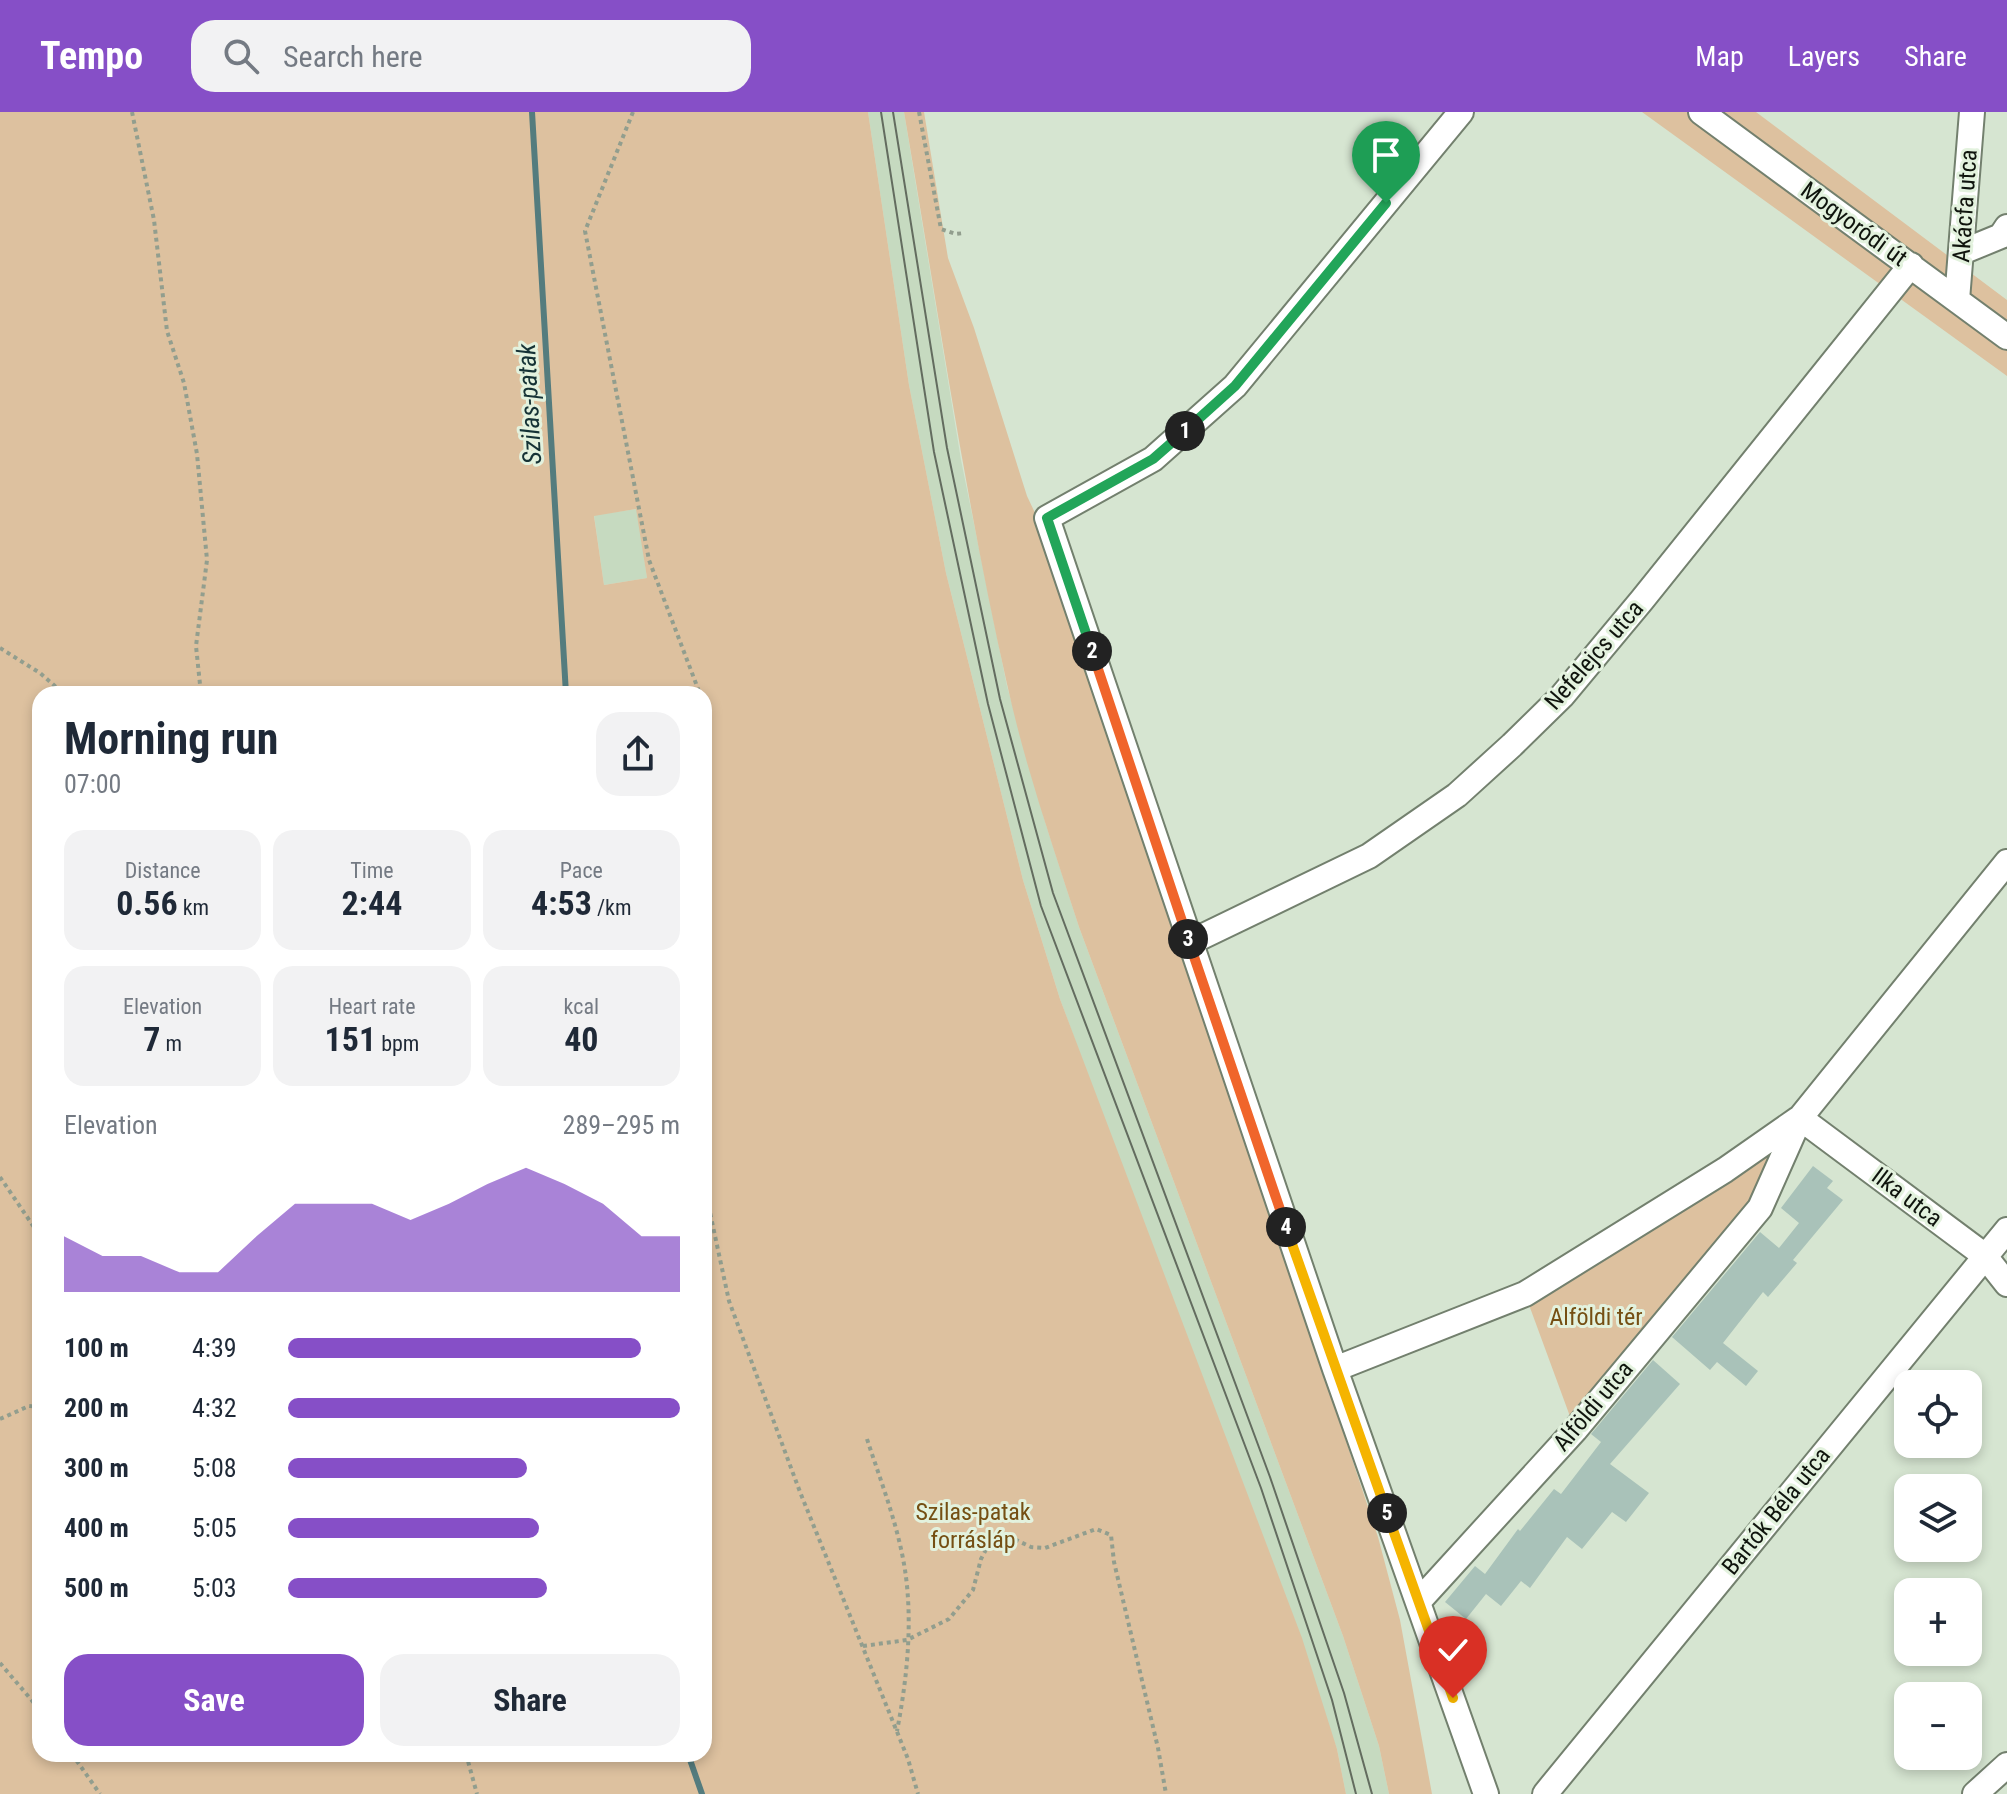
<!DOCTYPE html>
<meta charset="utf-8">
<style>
body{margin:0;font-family:"Roboto Condensed",sans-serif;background:#f2f2f3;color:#1f2937;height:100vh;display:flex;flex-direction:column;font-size:30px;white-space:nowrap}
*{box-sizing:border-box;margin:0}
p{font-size:26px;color:#747a83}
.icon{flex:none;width:44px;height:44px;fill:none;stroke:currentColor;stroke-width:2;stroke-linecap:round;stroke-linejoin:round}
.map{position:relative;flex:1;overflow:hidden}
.sheet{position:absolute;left:32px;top:574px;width:680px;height:1076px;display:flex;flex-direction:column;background:#fff;border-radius:24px;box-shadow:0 4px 12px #0003}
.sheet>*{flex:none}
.fabs{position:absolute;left:1894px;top:1258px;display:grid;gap:16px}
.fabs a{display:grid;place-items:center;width:88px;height:88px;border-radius:16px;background:#fff;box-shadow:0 4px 12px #0003;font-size:40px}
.pin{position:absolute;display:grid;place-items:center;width:68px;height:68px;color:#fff;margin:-82px -34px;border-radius:50% 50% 50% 0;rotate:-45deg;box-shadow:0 0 8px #0007}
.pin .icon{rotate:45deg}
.km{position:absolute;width:40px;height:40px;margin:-20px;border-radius:50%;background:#222;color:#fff;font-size:22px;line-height:40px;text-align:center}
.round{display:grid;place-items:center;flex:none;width:84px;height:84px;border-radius:24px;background:#f2f2f3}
.summary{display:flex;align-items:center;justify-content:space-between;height:136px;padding:0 32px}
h1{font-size:44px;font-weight:700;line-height:60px}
.metrics{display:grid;grid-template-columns:repeat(3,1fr);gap:12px;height:136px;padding:8px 32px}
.metrics div{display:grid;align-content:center;border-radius:20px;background:#f2f2f3;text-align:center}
.metrics b{font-size:34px;font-weight:700}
.metrics small{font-size:22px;font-weight:400}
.metrics p{font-size:22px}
.chart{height:224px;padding:16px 32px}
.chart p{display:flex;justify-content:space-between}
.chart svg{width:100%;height:144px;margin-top:8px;fill:#864fc7;opacity:.7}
.action{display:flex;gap:16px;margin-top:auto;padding:16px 32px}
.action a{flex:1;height:92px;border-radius:24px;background:#864fc7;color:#fff;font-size:32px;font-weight:700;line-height:92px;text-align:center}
.action a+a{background:#f2f2f3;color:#1f2937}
ul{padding:0 32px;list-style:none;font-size:26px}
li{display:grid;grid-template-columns:128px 96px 1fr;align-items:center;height:60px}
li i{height:20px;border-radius:10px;background:#864fc7}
header{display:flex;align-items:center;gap:48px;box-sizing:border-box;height:112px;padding:0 40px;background:#864fc7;color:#fff}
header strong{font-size:38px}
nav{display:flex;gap:44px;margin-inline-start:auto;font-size:28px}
.search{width:560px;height:72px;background:#f2f2f3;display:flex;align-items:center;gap:20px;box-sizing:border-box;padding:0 28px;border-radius:24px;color:#747a83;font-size:30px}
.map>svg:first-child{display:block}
</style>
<header>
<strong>Tempo</strong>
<div class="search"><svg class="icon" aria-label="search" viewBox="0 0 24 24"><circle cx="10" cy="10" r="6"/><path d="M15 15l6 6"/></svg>Search here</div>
<nav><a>Map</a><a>Layers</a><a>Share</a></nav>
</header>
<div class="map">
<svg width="2007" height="1682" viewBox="0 0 2007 1682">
<rect width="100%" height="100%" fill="#d6e5d1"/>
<path fill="#c6dac0" d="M 868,0 L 904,0 L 961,348 L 1007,574 L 1046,713 L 1079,815 L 1343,1524 L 1379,1634 L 1389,1682 L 1346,1682 L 1337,1637 L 1060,887 L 1023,768 L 946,461 L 909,273 Z
M 637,397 L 647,466 L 604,473 L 594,403 Z"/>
<path fill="#ddc19f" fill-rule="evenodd" d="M 0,0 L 868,0 L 909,273 L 946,461 L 1023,768 L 1060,887 L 1302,1526 L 1337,1637 L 1346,1682 L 0,1682 ZM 636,397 L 647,466 L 604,473 L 594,404 ZM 40,582 L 704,582 L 704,1108 L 712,1163 L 704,1164 L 704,1642 L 40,1642 Z
M 904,0 L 924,0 L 948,146 L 974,216 L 1027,384 L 1044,420 L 1378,1425 L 1400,1508 L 1432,1682 L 1389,1682 L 1379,1634 L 1343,1524 L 1079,815 C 1053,735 1025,654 1007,572 C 964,382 937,191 904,0 Z
M 1642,0 L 1756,0 L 2007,188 L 2007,264 Z
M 1800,1006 L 1760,1096 L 1575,1318 L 1525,1182 Z"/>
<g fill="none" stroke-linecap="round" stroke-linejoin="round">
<path stroke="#547c7e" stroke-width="6" d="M 532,0 L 566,582
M 688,1642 L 702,1682"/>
</g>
<path fill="#a9c2b9" d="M 1813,1054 L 1833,1069 L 1827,1076 L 1843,1088 L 1793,1148 L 1797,1151 L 1768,1185 L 1763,1180 L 1723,1231 L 1758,1259 L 1746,1274 L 1717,1250 L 1710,1258 L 1672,1225 L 1760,1120 L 1779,1136 L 1799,1111 L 1781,1096 Z
M 1653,1248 L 1680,1272 L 1610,1352 L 1649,1381 L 1626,1410 L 1612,1400 L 1582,1437 L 1567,1425 L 1530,1476 L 1521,1469 L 1501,1494 L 1486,1482 L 1466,1507 L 1445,1490 L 1475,1454 L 1485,1462 L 1518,1417 L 1520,1419 L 1554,1377 L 1561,1382 L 1601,1330 L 1591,1322 Z"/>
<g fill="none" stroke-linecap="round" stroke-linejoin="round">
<g stroke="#73806e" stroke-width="28">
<path id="minor" d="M 1461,0 L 1235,274 L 1153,347 L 1047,406 L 1335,1257 L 1486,1682
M 1701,0 L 2007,225
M 1962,140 L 2001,124 L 2007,115
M 1957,188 L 1972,0
M 1189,831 L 1369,744 L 1457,683 L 1512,633 L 1562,584 L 1642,488 L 1911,153
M 1800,1006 L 1984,1143 L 2007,1172
M 1335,1257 L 1525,1182 L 1725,1058 L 1798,1007
M 1419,1489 L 1575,1318 L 1760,1096 L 1800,1006 L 2007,750
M 1545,1682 L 2007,1118
M 1975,1682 L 2007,1653"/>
</g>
<path stroke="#929e8e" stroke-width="4" stroke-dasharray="4 4" stroke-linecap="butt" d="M 132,0 L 154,108 L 167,219 L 184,271 L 197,342 L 207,448 L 196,534 L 201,582
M 633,0 L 585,119 L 649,448 L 700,582
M 919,0 L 941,117 L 956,122 L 964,121
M 0,536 L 40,561 L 64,582
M 704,594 L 704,835
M 704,1038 L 706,1082 L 729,1189 L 800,1380 L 908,1647 L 918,1682
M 0,1065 L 40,1124
M 0,1307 L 29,1294 L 40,1295
M 867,1327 C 881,1370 898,1413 905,1458 C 913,1511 907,1567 897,1619
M 863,1534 L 907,1528 L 949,1507 L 973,1478 L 981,1447 L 992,1426 L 1012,1426 L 1031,1435 L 1045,1436 L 1096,1417 L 1111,1423 L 1114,1450 L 1158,1636 L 1166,1682
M 0,1551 L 40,1598
M 72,1642 L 100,1682
M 466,1642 L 477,1682"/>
<use href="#minor" stroke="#fff" stroke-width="24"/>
<path stroke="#636c5f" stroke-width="2" d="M 881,0 L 934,340 L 988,592 L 1041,794 L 1261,1376 L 1332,1588 L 1356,1682
M 893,0 L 947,336 L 1000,587 L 1053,781 L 1270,1365 L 1344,1581 L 1372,1682"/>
</g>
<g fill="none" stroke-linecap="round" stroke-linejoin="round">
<g stroke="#fff" stroke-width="16">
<path id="split-1" d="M 1185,319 L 1235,274 L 1386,91"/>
</g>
<g stroke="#fff" stroke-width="16">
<path id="split-2" d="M 1092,539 L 1047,406 L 1153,347 L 1185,319"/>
</g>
<g stroke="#fff" stroke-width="16">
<path id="split-3" d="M 1092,539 L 1188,827"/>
</g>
<g stroke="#fff" stroke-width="16">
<path id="split-4" d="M 1188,827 L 1286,1115"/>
</g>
<g stroke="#fff" stroke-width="16">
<path id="split-5" d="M 1286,1115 L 1387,1401"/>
</g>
<g stroke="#fff" stroke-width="16">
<path id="split-6" d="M 1387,1401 L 1453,1586"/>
</g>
<use href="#split-1" stroke="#22a559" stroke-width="10"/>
<use href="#split-2" stroke="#22a559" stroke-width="10"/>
<use href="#split-3" stroke="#f0652b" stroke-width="10"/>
<use href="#split-4" stroke="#f0652b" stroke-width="10"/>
<use href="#split-5" stroke="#f5b400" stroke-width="10"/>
<use href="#split-6" stroke="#f5b400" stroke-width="10"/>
</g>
<g text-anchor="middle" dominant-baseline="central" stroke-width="6" stroke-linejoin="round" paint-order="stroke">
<g font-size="24" fill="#0f140d" stroke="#e3f2de">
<text transform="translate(1965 94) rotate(-86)">Akácfa utca</text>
<text transform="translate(1854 112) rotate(36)">Mogyoródi út</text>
<text transform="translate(1594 543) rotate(-49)">Nefelejcs utca</text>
<text transform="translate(1907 1085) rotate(37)">Ilka utca</text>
<text transform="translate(1593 1294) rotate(-50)">Alföldi utca</text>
<text transform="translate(1776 1399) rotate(-51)">Bartók Béla utca</text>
</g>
<g font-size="24" fill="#754f13" stroke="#e3f2de">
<text x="1596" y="1205">Alföldi tér</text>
<text x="973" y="1400">Szilas-patak<tspan x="973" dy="28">forrásláp</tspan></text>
</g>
<g font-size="26" font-style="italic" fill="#153235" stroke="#e3f2de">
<text transform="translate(529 292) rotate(-93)">Szilas-patak</text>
</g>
</g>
</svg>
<div class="fabs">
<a><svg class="icon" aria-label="locate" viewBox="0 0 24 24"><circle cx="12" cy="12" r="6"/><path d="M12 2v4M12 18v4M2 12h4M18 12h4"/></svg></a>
<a><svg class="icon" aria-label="layers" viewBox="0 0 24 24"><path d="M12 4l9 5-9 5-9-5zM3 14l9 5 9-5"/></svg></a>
<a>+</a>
<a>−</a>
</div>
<div class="pin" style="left:1386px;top:91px;background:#1e9e55"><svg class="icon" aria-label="arrive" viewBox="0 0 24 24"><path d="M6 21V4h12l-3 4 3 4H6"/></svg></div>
<div class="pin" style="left:1453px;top:1586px;background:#d93025"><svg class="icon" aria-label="check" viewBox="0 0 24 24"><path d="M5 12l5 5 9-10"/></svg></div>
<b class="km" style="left:1185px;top:319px">1</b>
<b class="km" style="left:1092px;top:539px">2</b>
<b class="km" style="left:1188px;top:827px">3</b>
<b class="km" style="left:1286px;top:1115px">4</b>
<b class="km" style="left:1387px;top:1401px">5</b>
<section class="sheet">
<div class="summary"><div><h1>Morning run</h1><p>07:00</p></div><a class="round"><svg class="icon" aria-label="share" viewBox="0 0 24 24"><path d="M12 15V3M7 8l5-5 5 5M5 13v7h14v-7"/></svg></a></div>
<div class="metrics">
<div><p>Distance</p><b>0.56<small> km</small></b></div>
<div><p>Time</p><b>2:44</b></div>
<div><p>Pace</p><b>4:53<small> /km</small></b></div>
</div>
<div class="metrics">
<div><p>Elevation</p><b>7<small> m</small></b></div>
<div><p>Heart rate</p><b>151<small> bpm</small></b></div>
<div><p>kcal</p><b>40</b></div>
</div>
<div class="chart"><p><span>Elevation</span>289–295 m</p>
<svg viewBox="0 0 160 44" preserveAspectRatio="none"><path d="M0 44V27L10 33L20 33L30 38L40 38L50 27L60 17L70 17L80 17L90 22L100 17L110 11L120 6L130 11L140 17L150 27L160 27V44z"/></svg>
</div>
<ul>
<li><b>100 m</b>4:39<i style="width:90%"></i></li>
<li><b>200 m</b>4:32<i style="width:100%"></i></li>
<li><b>300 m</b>5:08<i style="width:61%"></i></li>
<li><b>400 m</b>5:05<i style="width:64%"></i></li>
<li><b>500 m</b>5:03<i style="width:66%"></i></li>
</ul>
<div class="action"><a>Save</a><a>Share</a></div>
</section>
</div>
